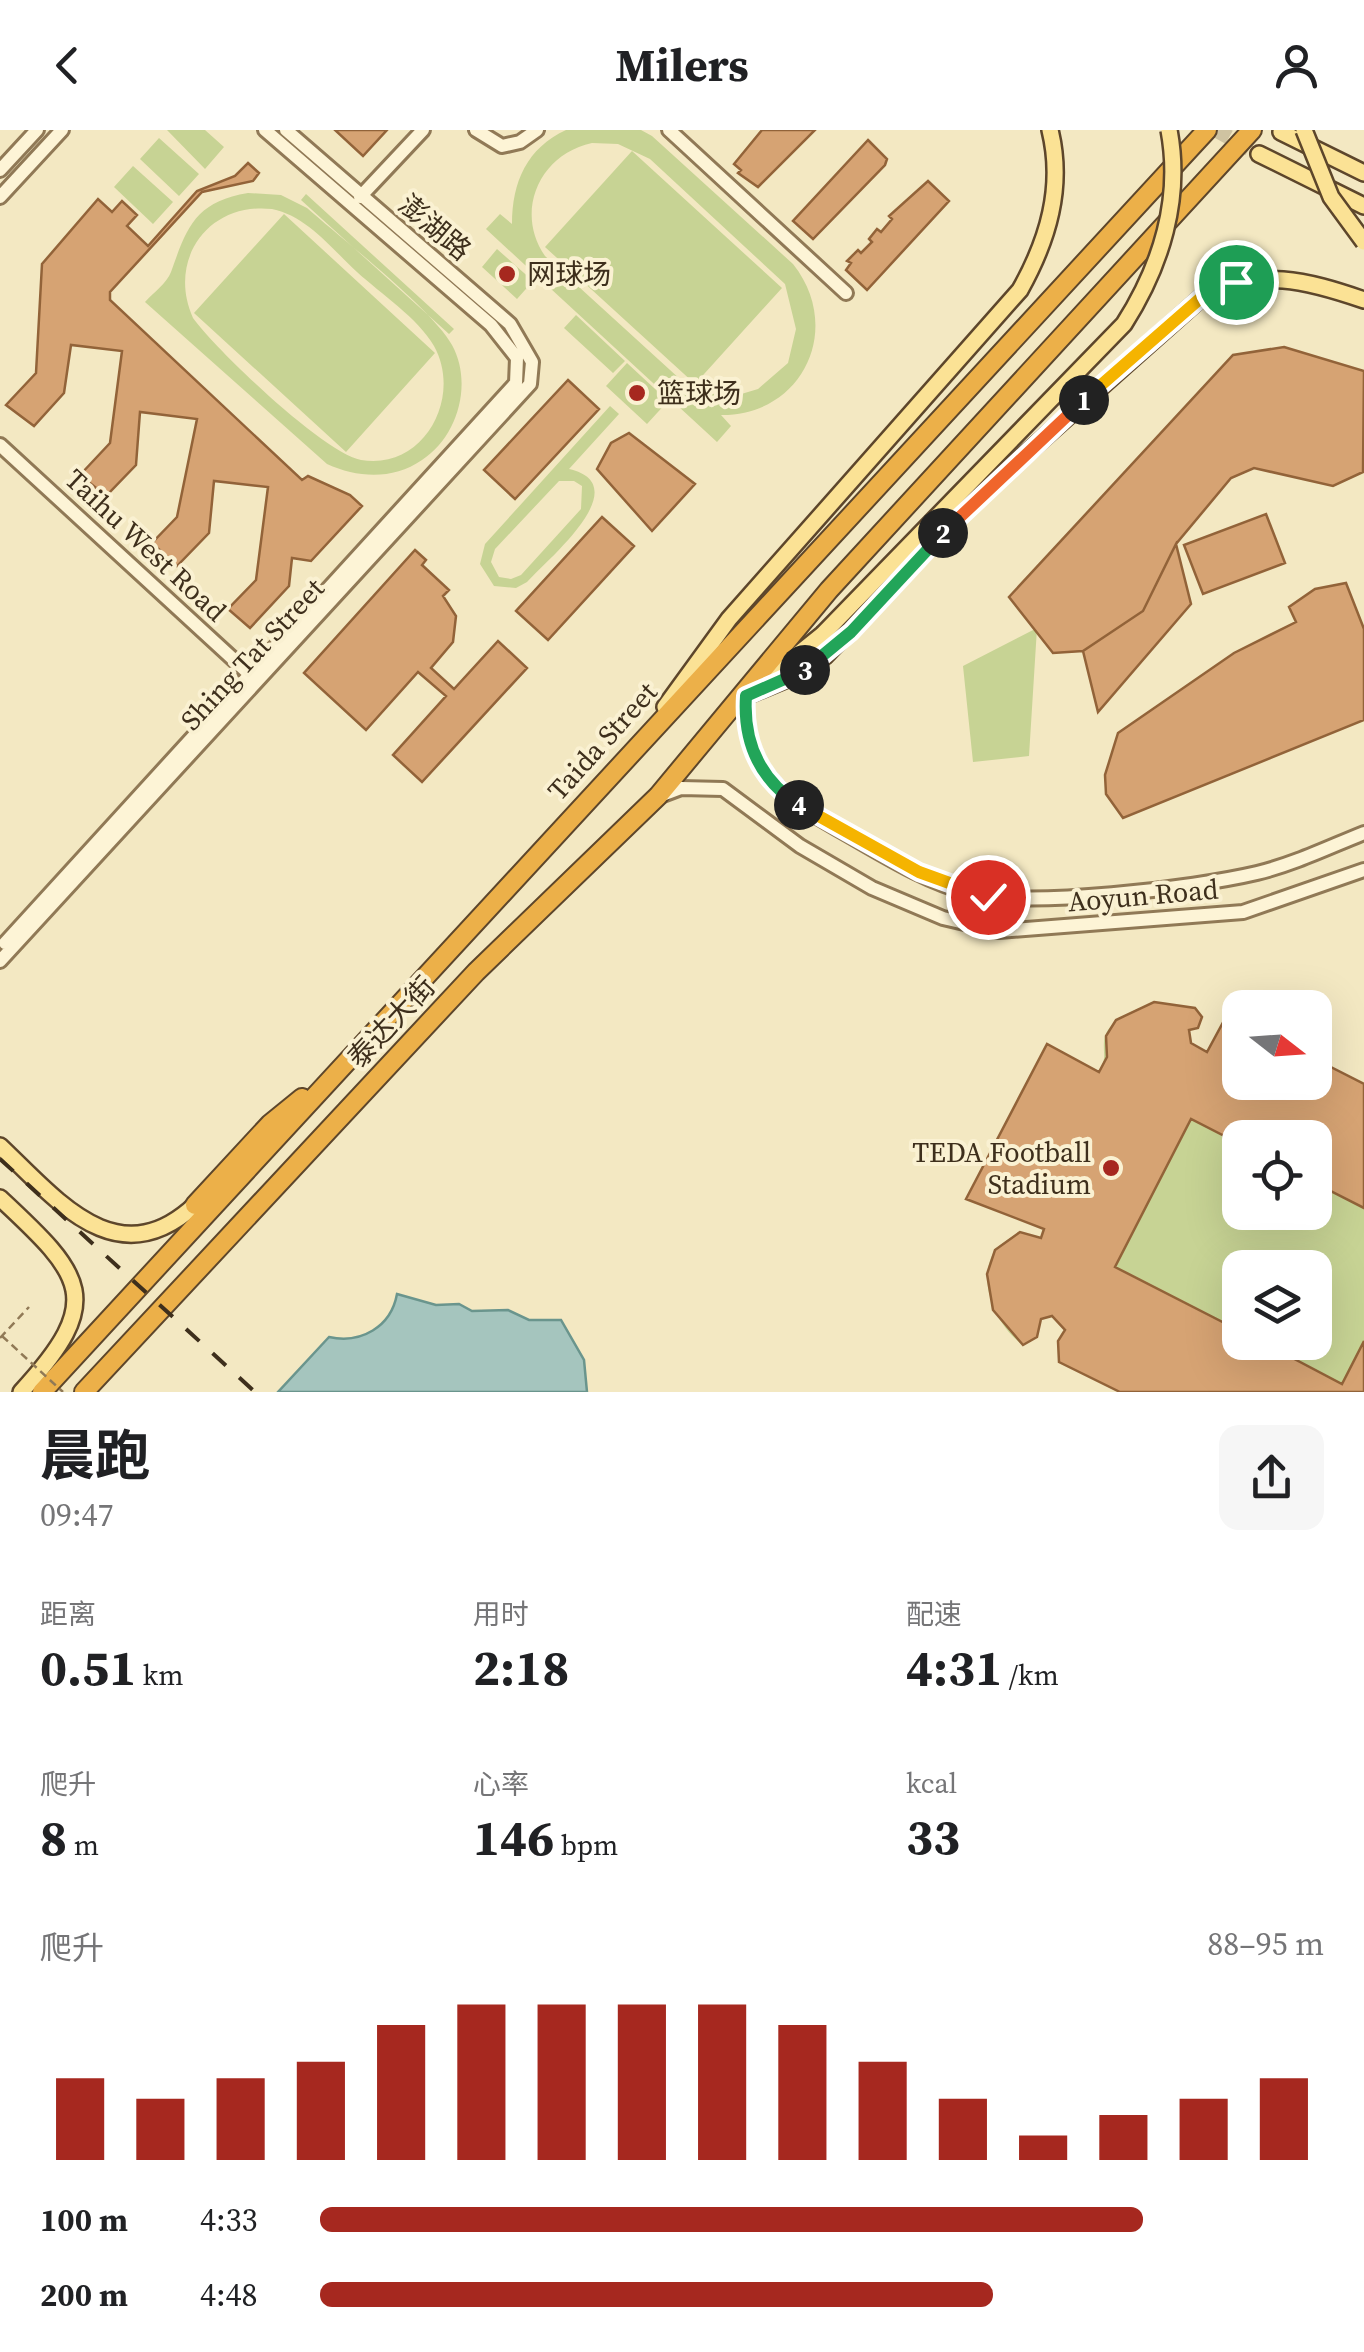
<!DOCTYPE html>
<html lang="zh">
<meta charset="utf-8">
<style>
body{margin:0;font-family:"Source Serif 4","Noto Sans SC",serif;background:#f6f6f6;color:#202124;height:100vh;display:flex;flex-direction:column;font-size:38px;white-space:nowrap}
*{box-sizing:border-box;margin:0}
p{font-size:32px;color:#757577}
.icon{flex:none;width:55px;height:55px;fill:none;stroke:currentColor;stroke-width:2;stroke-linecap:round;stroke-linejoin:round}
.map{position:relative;height:1262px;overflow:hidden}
.side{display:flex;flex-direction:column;background:#fff;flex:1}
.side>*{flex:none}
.needle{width:65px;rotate:107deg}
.tools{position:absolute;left:1222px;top:860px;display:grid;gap:20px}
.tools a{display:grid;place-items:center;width:110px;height:110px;border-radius:20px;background:#fff;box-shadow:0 10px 40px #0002;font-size:50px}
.pin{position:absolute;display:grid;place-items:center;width:85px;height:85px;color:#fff;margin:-42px;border:5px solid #fff;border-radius:50%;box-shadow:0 2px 10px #0007}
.km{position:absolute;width:50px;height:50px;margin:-25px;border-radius:50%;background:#222;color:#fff;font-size:28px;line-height:50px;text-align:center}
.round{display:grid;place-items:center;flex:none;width:105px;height:105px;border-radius:20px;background:#f6f6f6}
.summary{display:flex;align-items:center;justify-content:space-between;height:170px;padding:0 40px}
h1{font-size:55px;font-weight:700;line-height:75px}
.figures{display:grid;grid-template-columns:repeat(3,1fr);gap:15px;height:170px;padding:10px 40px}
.figures div{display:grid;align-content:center}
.figures b{font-size:50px;font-weight:700}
.figures small{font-size:28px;font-weight:400}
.figures p{font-size:28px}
.chart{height:280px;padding:20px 40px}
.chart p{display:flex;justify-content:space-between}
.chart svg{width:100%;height:180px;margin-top:10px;stroke:#a6281f;stroke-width:6}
ul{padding:0 40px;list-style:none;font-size:32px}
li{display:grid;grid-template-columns:160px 120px 1fr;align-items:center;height:75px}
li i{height:25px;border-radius:12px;background:#a6281f}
header{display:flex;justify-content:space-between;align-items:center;height:130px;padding:0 40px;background:#fff;font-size:45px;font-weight:700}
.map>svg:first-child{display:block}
</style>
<header><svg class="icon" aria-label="back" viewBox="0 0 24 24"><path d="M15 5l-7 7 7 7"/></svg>Milers<svg class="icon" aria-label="person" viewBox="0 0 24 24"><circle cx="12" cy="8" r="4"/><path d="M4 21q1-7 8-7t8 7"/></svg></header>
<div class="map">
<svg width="1364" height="1262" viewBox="0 0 1364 1262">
<rect width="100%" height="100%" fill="#f3e8c2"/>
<path fill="#c7d394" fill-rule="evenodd" d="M 167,0 L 205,0 L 224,17 L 205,39 Z
M 566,0 L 641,0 L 652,6 L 793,134 C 844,198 803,286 721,285 L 731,296 L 717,312 L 486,99 L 500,84 L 512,94 C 512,52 527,18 566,0 ZM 592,13 L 618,14 L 650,29 L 785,154 L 796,199 L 788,233 L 758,259 L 738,265 L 713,264 L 681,250 L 545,126 C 514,81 540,24 592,13 Z
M 159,8 L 199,44 L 179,66 L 140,29 Z
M 632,21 L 782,158 L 695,254 L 545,117 Z
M 133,36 L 173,72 L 153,94 L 114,57 Z
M 248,63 L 281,65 L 307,78 C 341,108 433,180 452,215 C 473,253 458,307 422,330 C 393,350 358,348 327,334 L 145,172 C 153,163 167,153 171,142 C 187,97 195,72 248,63 ZM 272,79 C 307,86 332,119 357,142 C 381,164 418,188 434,216 C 463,268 423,341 361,330 C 324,323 217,221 193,188 C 167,130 208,72 272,79 Z
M 306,64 L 454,199 L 449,204 L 301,70 Z
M 284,84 L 435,223 L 346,322 L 194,183 Z
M 497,119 L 533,151 L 517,169 L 482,137 Z
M 576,185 L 625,231 L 613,243 L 564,198 Z
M 627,233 L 668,271 L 647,294 L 606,256 Z
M 610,276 L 619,284 L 569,339 C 638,355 548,429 527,452 L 516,458 L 494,456 L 480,434 L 485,414 ZM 559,351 L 574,351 L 582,356 L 581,379 L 521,445 L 511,449 L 499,447 L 491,432 L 495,419 Z
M 1037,498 L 1029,626 L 973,632 L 963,536 Z
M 1154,872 L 1195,878 L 1202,887 L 1198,898 L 1189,901 L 1191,913 L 1206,922 L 1227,885 L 1240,892 L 1240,952 L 1364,954 L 1364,1262 L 1120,1262 L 1059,1232 L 1058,1211 L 1065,1200 L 1052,1186 L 1041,1189 L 1037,1207 L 1023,1215 C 997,1197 976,1152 994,1122 C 999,1114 1012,1107 1020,1102 L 1041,1108 L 1043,1099 L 966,1069 L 1047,914 L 1099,942 C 1107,927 1103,926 1104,911 C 1107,888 1137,880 1154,872 ZM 1240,1008 L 1315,1008 L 1315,1082 L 1240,1082 ZM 1240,1138 L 1315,1138 L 1315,1212 L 1240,1212 Z"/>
<path fill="#a5c5be" stroke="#6a958d" stroke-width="2.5" d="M 397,1164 L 436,1175 L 459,1174 L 472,1181 L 508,1180 L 529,1190 L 561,1190 L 584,1230 L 587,1262 L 278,1262 L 329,1207 C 361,1214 391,1197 397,1164 Z"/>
<path fill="#d6a373" stroke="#926339" stroke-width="2.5" d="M 335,0 L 387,0 L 363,26 Z
M 762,0 L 815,0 L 758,57 L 738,43 L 741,40 L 734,34 Z
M 868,10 L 887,29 L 885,35 L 813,109 L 793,91 Z
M 248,33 L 259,43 L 253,51 L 202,62 L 110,162 L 110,170 L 302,350 L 308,346 L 350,365 L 362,376 L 311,431 L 292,428 L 289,456 L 250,498 L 228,479 L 256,450 L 268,357 L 214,351 L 209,403 L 177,436 L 152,413 L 177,387 L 197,289 L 140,282 L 136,335 L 106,366 L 80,345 L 110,313 L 122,221 L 71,215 L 64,263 L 34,296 L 6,275 L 36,243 L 42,134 L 98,69 L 112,82 L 122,71 L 137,85 L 127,96 L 148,116 L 197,61 L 235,46 Z
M 928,51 L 949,71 L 867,160 L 846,140 L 851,133 L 847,131 L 858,120 L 861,123 L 872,112 L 869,109 L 877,99 L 881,102 L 892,89 L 889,86 Z
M 1284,217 L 1364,241 L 1363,342 L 1333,356 L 1254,338 L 1231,348 L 1176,414 L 1143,481 L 1083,521 L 1053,523 L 1009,467 L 1233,225 Z
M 568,250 L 599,279 L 515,369 L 484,340 Z
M 629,303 L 695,354 L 652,401 L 597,339 L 611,313 Z
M 1266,384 L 1285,433 L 1203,464 L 1184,415 Z
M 602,387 L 634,416 L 548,510 L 516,481 Z
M 1176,414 L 1191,474 L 1098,582 L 1083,521 L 1143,481 Z
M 415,420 L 426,430 L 422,435 L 449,460 L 443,466 L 456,486 L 453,512 L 431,538 L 454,559 L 498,511 L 527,538 L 422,652 L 393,625 L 446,566 L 418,542 L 366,600 L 304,543 Z
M 1346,453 L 1364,499 L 1364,590 L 1123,688 L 1106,664 L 1105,645 L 1118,603 L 1234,523 L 1296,492 L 1289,477 L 1315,459 Z
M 1154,872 L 1195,878 L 1202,887 L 1198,898 L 1189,900 L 1191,913 L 1207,922 L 1227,885 L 1240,892 L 1240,952 L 1315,952 L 1315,929 L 1364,954 L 1364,1078 L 1315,1053 L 1315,1008 L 1240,1008 L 1240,1014 L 1191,989 L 1115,1137 L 1240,1201 L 1240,1212 L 1262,1212 L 1342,1254 L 1364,1211 L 1364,1262 L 1120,1262 L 1059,1232 L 1058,1211 L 1065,1200 L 1052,1186 L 1041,1189 L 1037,1207 L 1023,1215 L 993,1180 L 987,1144 L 995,1120 L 1020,1102 L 1041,1108 L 1044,1099 L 966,1069 L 1047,914 L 1099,942 L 1107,927 L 1106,906 L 1116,890 Z"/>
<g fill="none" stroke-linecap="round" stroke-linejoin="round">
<path stroke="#cfc3a1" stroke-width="15" stroke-dasharray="15 8" stroke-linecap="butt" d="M 1216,0 L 1259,24"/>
<g stroke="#907956" stroke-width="18">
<path id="minor" d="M 476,0 L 502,16 L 520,12 L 537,0
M 669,0 L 846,163
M 0,40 L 37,0
M 0,67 L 62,0
M 360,67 L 423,0
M 0,315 L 257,551
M 746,566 C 742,636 780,667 838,699 C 879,722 923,751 969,763 C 1030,778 1193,758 1257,743 C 1294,734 1329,717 1364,703
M 660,666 L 681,658 L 723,659 L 800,716 L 872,758 L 943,788 L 999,801 L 1243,782 L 1364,740
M 5,813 L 516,253 L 517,228 L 491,195 L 265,0
M 0,831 L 530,254 L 532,232 L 510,194 L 286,0"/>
</g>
<g stroke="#5d462b" stroke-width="20">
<path id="major" d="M 1281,2 L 1364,43
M 1259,24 L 1364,76
M 761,554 L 823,504
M 746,566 L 799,544 L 825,526 L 972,372 L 1203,166 C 1260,138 1306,150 1364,170
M 665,577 L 729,489 L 1020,160 C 1048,110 1064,57 1050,0
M 0,1016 C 57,1070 117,1147 195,1075
M 0,1068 C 84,1146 106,1170 21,1262"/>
</g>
<g stroke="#5d462b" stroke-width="22">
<path id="highway" d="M 195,1075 L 270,994 L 302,968
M 42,1262 L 1207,0
M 84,1262 L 476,842 L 658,666 L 829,460 L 1252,0"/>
</g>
<path stroke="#907956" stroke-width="2.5" stroke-dasharray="8 5" stroke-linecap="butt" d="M 0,1208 L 29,1177"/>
<use href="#minor" stroke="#fdf4d6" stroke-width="12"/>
<use href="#major" stroke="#fbe295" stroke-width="15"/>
<use href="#highway" stroke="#ecb049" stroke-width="18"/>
<path stroke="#3e2f1c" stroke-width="4" stroke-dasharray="18 18" stroke-linecap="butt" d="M 0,1029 L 255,1262"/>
<g stroke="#5d462b" stroke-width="20" stroke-linecap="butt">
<path id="major-bridge" d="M 1304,0 L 1331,67 L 1364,112
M 823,504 L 1124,194 C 1161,136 1182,69 1169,0"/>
</g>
<path stroke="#907956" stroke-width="2.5" stroke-dasharray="8 5" stroke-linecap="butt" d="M 2,1206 L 63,1262"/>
<use href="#major-bridge" stroke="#fbe295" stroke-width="15"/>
</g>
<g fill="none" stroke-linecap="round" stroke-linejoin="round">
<g stroke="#fff" stroke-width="20">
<path id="split-1" d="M 1084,270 L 1203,166 L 1236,152"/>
</g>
<g stroke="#fff" stroke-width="20">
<path id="split-2" d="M 943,403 L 1084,270"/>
</g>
<g stroke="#fff" stroke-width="20">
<path id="split-3" d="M 805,540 L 851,502 L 943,403"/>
</g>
<g stroke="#fff" stroke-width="20">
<path id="split-4" d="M 799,675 C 759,649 743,612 746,566 L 805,540"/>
</g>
<g stroke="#fff" stroke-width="20">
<path id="split-5" d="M 799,675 L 919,742 L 988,767"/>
</g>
<use href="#split-1" stroke="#f5b400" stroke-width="12"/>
<use href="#split-2" stroke="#f0652b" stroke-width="12"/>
<use href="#split-3" stroke="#22a559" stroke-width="12"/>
<use href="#split-4" stroke="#22a559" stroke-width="12"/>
<use href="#split-5" stroke="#f5b400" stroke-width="12"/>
</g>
<g fill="#a6281f" stroke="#faf1d2" stroke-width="4">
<circle cx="507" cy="144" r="10"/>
<circle cx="637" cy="263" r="10"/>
<circle cx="1111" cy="1038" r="10"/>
</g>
<g text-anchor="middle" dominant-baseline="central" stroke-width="8" stroke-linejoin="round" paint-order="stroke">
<g font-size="28" fill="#3e2f1c" stroke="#faf1d2">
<text transform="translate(435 97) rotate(40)">澎湖路</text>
<text transform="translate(146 415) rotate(43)">Taihu West Road</text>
<text transform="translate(252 524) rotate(-47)">Shing Tat Street</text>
<text transform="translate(602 611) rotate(-48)">Taida Street</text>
<text transform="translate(1143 765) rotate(-5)">Aoyun Road</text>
<text transform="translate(391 892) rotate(-47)">泰达大街</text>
</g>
<g font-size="28" fill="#3e2f1c" stroke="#faf1d2" text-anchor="start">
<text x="527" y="144">网球场</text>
<text x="657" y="263">篮球场</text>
<text x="1091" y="1022" text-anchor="end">TEDA Football<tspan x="1091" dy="32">Stadium</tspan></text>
</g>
</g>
</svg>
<div class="tools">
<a><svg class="needle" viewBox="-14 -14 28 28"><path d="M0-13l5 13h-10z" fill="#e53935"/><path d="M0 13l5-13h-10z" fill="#757577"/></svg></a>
<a><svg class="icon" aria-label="locate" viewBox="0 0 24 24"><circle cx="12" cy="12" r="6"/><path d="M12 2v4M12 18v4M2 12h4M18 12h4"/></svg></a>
<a><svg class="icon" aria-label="layers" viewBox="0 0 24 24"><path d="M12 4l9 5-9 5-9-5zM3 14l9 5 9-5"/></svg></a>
</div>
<div class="pin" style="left:1236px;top:152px;background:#1e9e55"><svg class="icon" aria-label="arrive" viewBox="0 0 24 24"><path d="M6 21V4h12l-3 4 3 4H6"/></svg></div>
<div class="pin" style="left:988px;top:767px;background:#d93025"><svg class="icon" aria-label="check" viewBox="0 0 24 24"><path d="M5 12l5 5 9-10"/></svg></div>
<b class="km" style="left:1084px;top:270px">1</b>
<b class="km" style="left:943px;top:403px">2</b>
<b class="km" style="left:805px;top:540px">3</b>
<b class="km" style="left:799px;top:675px">4</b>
</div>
<section class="side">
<div class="summary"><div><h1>晨跑</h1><p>09:47</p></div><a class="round"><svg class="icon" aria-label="share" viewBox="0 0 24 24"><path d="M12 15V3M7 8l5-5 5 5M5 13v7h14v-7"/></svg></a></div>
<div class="figures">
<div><p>距离</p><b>0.51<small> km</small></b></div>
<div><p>用时</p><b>2:18</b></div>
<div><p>配速</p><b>4:31<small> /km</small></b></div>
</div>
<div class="figures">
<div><p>爬升</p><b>8<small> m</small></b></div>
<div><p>心率</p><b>146<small> bpm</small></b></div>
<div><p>kcal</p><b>33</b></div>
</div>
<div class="chart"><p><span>爬升</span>88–95 m</p>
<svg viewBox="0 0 160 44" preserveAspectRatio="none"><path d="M5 44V24M15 44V29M25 44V24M35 44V20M45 44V11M55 44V6M65 44V6M75 44V6M85 44V6M95 44V11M105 44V20M115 44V29M125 44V38M135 44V33M145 44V29M155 44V24"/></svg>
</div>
<ul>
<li><b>100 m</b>4:33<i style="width:82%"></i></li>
<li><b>200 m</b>4:48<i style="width:67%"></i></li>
</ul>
</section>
